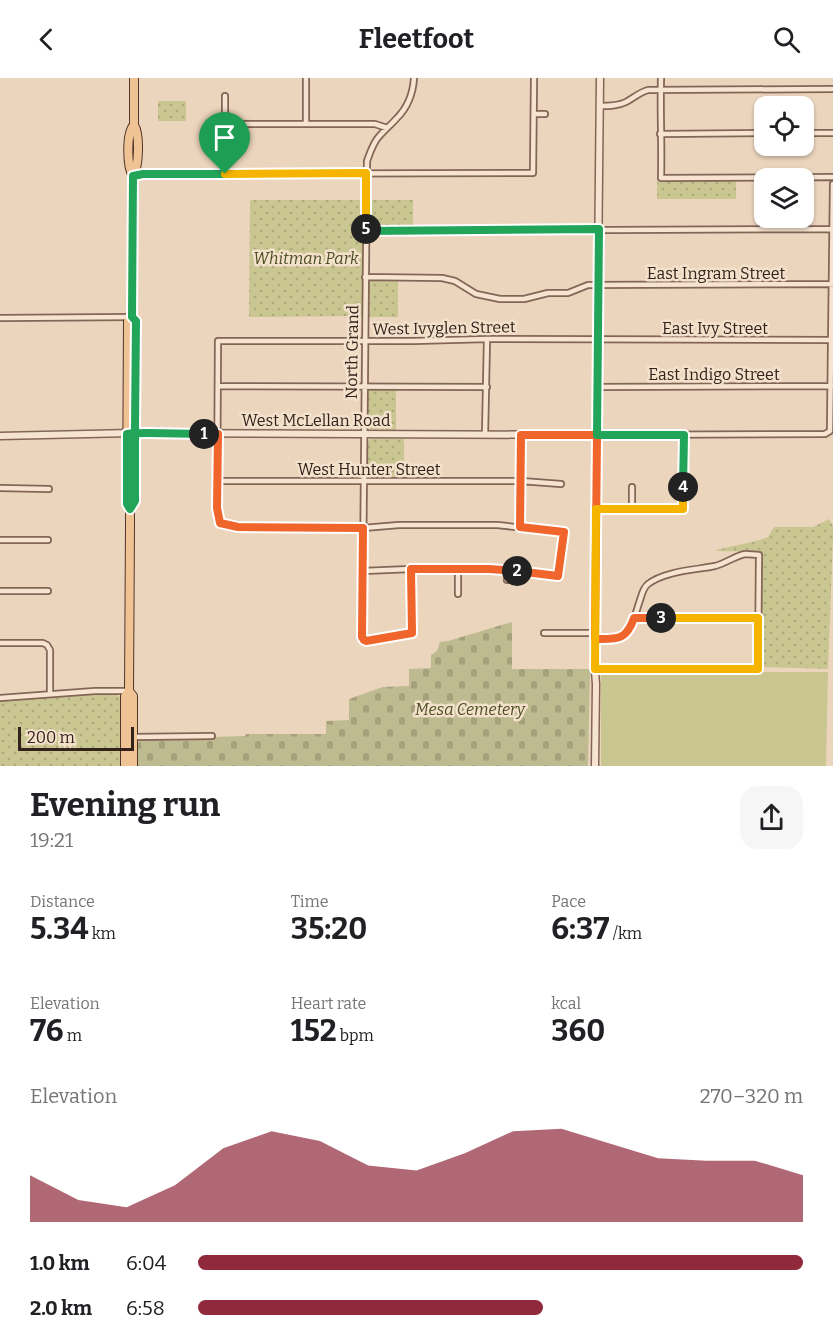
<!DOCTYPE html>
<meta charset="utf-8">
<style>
body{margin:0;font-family:Bitter,serif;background:#f6f6f6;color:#202124;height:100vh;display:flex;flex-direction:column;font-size:22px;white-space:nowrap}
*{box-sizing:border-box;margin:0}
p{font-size:20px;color:#757577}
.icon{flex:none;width:33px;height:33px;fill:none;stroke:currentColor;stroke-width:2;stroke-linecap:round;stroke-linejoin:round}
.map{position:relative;height:688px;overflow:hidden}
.sheet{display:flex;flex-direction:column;background:#fff;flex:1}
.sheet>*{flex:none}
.fabs{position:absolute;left:754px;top:18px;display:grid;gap:12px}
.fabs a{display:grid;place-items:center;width:60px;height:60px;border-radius:12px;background:#fff;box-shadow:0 2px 4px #0004;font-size:30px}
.scale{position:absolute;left:18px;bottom:15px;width:116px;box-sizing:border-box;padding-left:6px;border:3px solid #33221b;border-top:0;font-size:16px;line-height:21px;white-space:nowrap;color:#33221b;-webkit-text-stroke:4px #f4e1cc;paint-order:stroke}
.pin{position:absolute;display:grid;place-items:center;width:51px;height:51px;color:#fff;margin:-62px -26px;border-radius:50% 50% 50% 0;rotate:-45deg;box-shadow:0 0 6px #0007}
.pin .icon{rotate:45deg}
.km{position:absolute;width:30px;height:30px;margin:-15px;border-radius:50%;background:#222;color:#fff;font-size:16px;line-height:30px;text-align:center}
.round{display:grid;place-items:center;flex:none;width:63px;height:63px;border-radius:18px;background:#f6f6f6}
.summary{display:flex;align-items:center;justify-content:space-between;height:102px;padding:0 30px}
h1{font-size:33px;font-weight:700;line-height:45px}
.stats{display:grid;grid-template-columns:repeat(3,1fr);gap:9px;height:102px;padding:6px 30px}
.stats div{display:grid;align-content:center}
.stats b{font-size:30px;font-weight:700}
.stats small{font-size:16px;font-weight:400}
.stats p{font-size:16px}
.chart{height:168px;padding:12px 30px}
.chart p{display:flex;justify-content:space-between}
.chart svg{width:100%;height:108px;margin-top:6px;fill:#90293c;opacity:.7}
ul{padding:0 30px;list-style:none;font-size:20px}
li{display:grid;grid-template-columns:96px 72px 1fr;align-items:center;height:45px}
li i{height:15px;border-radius:8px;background:#90293c}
header{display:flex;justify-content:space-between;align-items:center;height:78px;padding:0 30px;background:#fff;font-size:27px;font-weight:700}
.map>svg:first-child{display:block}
</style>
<header><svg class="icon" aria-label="back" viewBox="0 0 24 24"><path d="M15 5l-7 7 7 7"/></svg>Fleetfoot<svg class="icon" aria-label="search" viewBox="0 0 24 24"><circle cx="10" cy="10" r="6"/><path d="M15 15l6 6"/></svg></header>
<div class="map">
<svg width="833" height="688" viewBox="0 0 833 688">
<defs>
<pattern id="grass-dots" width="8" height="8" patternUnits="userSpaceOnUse" patternTransform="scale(1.5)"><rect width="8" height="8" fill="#c9c692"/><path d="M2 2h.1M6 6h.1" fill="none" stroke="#adaa7d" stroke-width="1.8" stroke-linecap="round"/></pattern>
<pattern id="cemetery-stones" width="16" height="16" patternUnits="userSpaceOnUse" patternTransform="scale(1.5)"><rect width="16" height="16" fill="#bebb91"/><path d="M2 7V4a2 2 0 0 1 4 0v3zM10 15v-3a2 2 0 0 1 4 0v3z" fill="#a4a07c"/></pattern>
</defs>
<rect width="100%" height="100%" fill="#ecd5bd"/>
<path fill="url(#grass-dots)" d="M 158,23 L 186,23 L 186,43 L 158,43 Z
M 657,103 L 736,103 L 736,121 L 657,121 Z
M 250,122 L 363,122 L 362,238 L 249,239 Z
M 370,122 L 413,122 L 413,149 L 372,149 L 369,145 Z
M 370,201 L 398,201 L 398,239 L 369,239 L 369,205 Z
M 368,312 L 396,312 L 396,352 L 370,351 L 368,350 Z
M 371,361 L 404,361 L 404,400 L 367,400 L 368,364 Z
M 829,441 L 833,448 L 833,461 L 828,591 L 762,589 L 760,586 L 761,478 L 757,474 L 716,473 L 717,472 C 734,467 752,465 768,459 L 774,449 L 813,449 Z
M 82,616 L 117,617 L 121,620 L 121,688 L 0,688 L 0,623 Z"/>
<path fill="url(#cemetery-stones)" d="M 512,544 L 512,591 L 590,591 L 588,688 L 136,688 C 136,679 133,665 142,662 L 212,661 L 212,659 L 245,658 L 246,656 L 326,656 L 326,643 L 349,642 L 349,621 L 383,609 L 409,608 L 409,591 L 431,590 L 431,577 L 437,573 L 440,564 L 448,563 Z"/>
<path fill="#c9c692" d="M 604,594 L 828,594 L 826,688 L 601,688 L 601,597 Z"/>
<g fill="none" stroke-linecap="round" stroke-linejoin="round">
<g stroke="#836657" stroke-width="8">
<path id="minor" d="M 661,0 C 660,33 662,66 661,100 L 833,99
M 600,28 C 609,28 618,28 626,24 C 634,20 638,15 648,12 L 833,11
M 534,36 L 545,36
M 225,46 L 375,46 L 387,50
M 306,46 L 306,0
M 804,55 L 833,55
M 660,56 L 765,55
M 225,96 L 225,18
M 133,98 L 143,96 L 533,95 L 534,0
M 366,153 L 833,151
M 365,199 L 442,200 L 455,203 L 476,216 L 500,221 L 524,221 L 548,215 L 568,215 L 588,207 L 833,206
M 0,240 L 132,239
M 218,308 L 487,309
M 597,309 L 831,308
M 485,357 L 487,261
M 597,357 L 825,356 L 830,353 L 833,106
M 217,403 L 521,403 L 561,406
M 0,410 L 49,411
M 596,431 L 683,431 L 684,357
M 632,431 L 632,409
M 520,449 L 521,357
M 0,462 L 48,462
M 411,491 L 413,555 L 366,563 L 364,562 L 362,559 L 363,493 L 367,83 C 370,75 372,68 377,61 C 383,53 391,47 397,40 C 408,29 413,15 414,0
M 363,493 L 411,491 L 489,491 L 558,498 L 564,454 L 497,447 L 399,447 L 363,450 L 238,449 L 220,445 L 217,430 L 218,263 L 414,263 L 487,261 L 833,262
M 507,502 L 509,492
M 0,513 L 48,513
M 458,516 L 458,491
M 634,540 L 758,540
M 544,555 L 595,555
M 595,561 C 633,561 629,555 640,522 C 642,516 643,510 648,506 C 665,493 695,492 715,488 C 726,485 735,478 745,476 C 750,476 755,477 759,477 L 758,591 L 595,591
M 0,565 L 43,565 L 47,567 L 50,572 L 50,616
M 0,620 L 95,613 L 129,613
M 133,659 L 212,658"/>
</g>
<g stroke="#836657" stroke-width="9">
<path id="tertiary" d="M 0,358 L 131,355 L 597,357
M 595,688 L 596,606 L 594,581 L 600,0"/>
</g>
<g stroke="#51362c" stroke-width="10">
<path id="primary" d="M 133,98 C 139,89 140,56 134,47 L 134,0
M 130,431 L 135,423 L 136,243 L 132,239 L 133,98 C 127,89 126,55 134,47
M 129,613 L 133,618 L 133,688
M 125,688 L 125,618 L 129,613 L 130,447 L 130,431 L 127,426 L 128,243 L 132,239"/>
</g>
<use href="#minor" stroke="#f7e4d0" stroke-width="4.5"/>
<use href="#tertiary" stroke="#f7e4d0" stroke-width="6"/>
<use href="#primary" stroke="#f0c395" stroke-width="8"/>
</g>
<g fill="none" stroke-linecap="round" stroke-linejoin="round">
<g stroke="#fff" stroke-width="12">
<path id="split-1" d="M 204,356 L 148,355 C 141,355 134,355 127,356 L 127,426 L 130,431 L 135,423 L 135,349 L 136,243 L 132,239 L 133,98 L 143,96 L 225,96"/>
</g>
<g stroke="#fff" stroke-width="12">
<path id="split-2" d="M 204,356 L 218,356 L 217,430 L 220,445 L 238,449 L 363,450 L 362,559 L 364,562 L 366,563 L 412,555 L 411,491 L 489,491 L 517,493"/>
</g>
<g stroke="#fff" stroke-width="12">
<path id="split-3" d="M 517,493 L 558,498 L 564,454 L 520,449 L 521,357 L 597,357 L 595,561 C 617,561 626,563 634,540 L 661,540"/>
</g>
<g stroke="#fff" stroke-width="12">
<path id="split-4" d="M 661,540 L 758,540 L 758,591 L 595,591 L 596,431 L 683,431 L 683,409"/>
</g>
<g stroke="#fff" stroke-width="12">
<path id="split-5" d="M 366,151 L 366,153 L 599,151 L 597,357 L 684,357 L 683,409"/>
</g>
<g stroke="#fff" stroke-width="12">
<path id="split-6" d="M 225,96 L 366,95 L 366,151"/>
</g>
<use href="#split-1" stroke="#22a559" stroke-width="8"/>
<use href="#split-2" stroke="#f0652b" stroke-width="8"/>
<use href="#split-3" stroke="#f0652b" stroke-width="8"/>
<use href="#split-4" stroke="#f5b400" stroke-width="8"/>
<use href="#split-5" stroke="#22a559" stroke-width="8"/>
<use href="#split-6" stroke="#f5b400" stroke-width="8"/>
</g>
<g text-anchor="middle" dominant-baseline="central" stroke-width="5" stroke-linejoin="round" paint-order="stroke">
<g font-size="16" font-style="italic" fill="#4c4f22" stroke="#f4e1cc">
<text x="306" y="180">Whitman Park</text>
<text x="470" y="631">Mesa Cemetery</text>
</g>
<g font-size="16" fill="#33221b" stroke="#f4e1cc">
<text x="716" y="195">East Ingram Street</text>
<text transform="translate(444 250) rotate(-1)">West Ivyglen Street</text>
<text x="715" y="250">East Ivy Street</text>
<text transform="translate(352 274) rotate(-89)">North Grand</text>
<text x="714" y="296">East Indigo Street</text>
<text x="316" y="342">West McLellan Road</text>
<text x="369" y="391">West Hunter Street</text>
</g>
</g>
</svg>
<div class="fabs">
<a><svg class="icon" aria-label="locate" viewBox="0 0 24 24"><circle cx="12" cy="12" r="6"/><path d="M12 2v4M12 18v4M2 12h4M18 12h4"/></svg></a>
<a><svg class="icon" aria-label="layers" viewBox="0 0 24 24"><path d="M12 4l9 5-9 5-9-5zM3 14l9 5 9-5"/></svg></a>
</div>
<div class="scale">200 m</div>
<div class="pin" style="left:225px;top:96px;background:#1e9e55"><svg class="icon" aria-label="arrive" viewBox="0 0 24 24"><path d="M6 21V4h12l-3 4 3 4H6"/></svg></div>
<b class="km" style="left:204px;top:356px">1</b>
<b class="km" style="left:517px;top:493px">2</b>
<b class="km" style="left:661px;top:540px">3</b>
<b class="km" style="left:683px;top:409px">4</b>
<b class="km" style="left:366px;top:151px">5</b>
</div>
<section class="sheet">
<div class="summary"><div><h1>Evening run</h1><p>19:21</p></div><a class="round"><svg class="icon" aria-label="share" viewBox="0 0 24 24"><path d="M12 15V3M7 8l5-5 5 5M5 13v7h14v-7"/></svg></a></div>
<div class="stats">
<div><p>Distance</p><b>5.34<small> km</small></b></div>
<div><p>Time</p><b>35:20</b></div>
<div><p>Pace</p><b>6:37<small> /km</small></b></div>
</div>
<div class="stats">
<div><p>Elevation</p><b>76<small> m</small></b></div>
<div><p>Heart rate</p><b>152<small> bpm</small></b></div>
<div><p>kcal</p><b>360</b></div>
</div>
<div class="chart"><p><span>Elevation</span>270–320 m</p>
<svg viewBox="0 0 160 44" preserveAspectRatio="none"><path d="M0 44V25L10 35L20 38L30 29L40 14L50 7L60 11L70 21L80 23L90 16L100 7L110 6L120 12L130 18L140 19L150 19L160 25V44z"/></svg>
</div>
<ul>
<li><b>1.0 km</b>6:04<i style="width:100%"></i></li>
<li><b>2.0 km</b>6:58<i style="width:57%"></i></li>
</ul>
</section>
